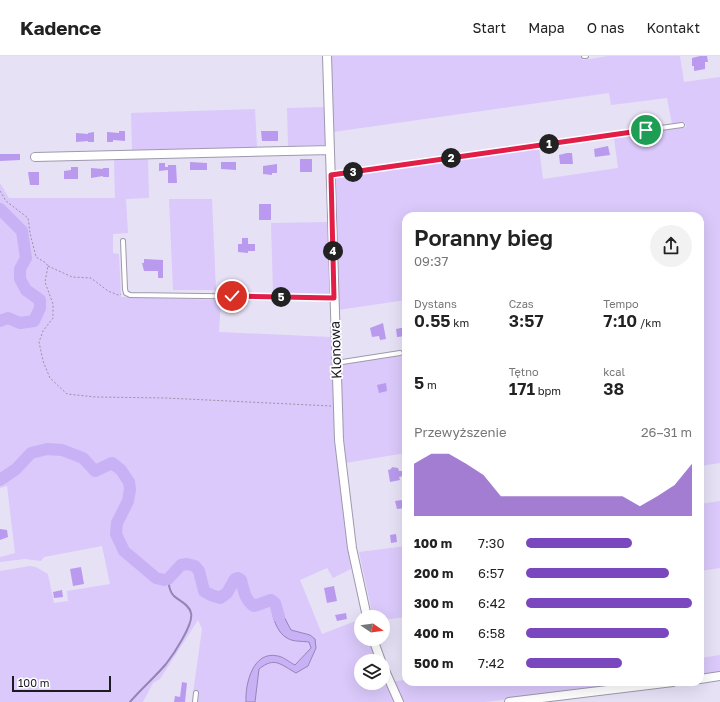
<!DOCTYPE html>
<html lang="pl">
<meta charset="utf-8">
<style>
body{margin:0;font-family:"Golos Text",sans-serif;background:#f2f2f2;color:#222;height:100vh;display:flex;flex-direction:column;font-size:15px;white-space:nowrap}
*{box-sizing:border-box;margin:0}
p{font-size:13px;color:#767676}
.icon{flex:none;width:22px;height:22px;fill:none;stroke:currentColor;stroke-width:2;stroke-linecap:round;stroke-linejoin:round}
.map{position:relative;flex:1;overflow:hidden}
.side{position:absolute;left:402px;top:156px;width:302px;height:474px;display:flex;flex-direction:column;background:#fff;border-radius:12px;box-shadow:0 4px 16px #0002}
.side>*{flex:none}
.needle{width:26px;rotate:103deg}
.controls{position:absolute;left:354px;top:554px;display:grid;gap:8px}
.controls a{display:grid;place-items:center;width:36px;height:36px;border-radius:50%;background:#fff;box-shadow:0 4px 16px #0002;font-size:20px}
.scale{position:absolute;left:12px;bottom:10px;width:99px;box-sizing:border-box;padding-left:4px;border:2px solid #1d1b22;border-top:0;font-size:11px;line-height:14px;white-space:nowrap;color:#1d1b22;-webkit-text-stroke:3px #fff;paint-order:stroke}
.pin{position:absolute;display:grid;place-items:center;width:34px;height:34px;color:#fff;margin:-17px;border:2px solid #fff;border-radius:50%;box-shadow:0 1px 4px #0007}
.km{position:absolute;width:20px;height:20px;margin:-10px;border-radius:50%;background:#222;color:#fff;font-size:11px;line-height:20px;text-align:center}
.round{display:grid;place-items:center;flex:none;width:42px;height:42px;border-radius:21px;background:#f2f2f2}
.overview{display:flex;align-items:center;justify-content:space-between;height:68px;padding:0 12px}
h1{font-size:22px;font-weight:600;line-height:30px}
.stats{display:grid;grid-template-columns:repeat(3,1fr);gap:6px;height:68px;padding:4px 12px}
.stats div{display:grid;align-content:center}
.stats b{font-size:17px;font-weight:600}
.stats small{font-size:11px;font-weight:400}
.stats p{font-size:11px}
.chart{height:112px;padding:8px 12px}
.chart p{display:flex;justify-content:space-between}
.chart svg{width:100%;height:72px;margin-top:4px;fill:#7b47be;opacity:.7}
ul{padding:0 12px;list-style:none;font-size:13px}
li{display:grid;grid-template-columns:64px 48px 1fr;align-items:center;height:30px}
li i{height:10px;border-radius:5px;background:#7b47be}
header{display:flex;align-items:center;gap:24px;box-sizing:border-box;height:56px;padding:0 20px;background:#fff;border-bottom:1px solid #e0e0e0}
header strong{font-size:19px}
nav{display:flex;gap:22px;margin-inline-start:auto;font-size:14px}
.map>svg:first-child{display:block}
</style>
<header>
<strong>Kadence</strong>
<nav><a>Start</a><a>Mapa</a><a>O nas</a><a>Kontakt</a></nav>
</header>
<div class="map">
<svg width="720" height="646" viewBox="0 0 720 646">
<rect width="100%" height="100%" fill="#e7e1f6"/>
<path fill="#dac9fa" d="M 331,0 L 582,0 L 583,4 L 608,0 L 680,0 L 684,26 L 720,21 L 720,407 L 700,410 L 700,160 L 406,160 L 406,244 L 338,254 L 334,121 L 539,92 L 543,123 L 618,112 L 614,82 L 686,71 L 685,66 L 672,68 L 667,42 L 611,49 L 609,37 L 333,76 Z
M 326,51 L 326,87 L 324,89 L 288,90 L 287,52 Z
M 255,53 L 257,91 L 132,95 L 131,57 Z
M 148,101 L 149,142 L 126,143 L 128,177 L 113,178 L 113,197 L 119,198 L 121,241 L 221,244 L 219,276 L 331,281 L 336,399 L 351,513 L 333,522 L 327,512 L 300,524 L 322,578 L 361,563 L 361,583 L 369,583 L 378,605 L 361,605 L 361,627 L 383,627 L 383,617 L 395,646 L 255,646 L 259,613 C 275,600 281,609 296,617 L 308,610 L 316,592 L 310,579 L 291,574 L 281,555 L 278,545 L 272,552 L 295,584 L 309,586 L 311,592 L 295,609 C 290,606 284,602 278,600 C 253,594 246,628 246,646 L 198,646 L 199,638 L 193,637 L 202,573 L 198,564 L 160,623 L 153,627 L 143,646 L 0,646 L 0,515 L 30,510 L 36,511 L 48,518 L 54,547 L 68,545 L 67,535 L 110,528 L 102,490 L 44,501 L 41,505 L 25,503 L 0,506 L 0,501 L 15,497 L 7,430 L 0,432 L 0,127 L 9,142 L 115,142 L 114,103 Z
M 169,143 L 212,143 L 216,234 L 173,234 Z
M 329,166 L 331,235 L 327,238 L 273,236 L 271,167 Z
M 406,299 L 406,397 L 345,407 L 341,381 L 339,309 Z
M 720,445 L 720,512 L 700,515 L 700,448 Z
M 406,490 L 406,561 L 383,564 L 383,561 L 373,561 L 359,496 Z
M 720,599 L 720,618 L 700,621 L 700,602 Z
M 406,624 L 406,626 L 655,626 L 485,646 L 403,646 L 395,625 Z"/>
<path fill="#c9b1f5" stroke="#9584b6" d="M 278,545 L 281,555 L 291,574 L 310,579 L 315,583 L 316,592 L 308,610 L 296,617 C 281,609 275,600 259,613 L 255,646 L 246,646 C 245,628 253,594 278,600 C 284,601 289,606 295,609 L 311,592 L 309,586 C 302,585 293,586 287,582 C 277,577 271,559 272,548 Z"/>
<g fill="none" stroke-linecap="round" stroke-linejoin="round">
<path stroke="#9584b6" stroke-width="2" d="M 130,646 C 141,633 155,621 166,608 C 173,599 194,568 191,557 C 189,548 179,545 174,540 C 169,536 169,529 168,523"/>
<path stroke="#c9b1f5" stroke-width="12" d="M 0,153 L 22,175 L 26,202 L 20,213 L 20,223 L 26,234 L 40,244 L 40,252 L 34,265 L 20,267 L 8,262 L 0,265
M 0,424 L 16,413 L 31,397 L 47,393 L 62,394 L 83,402 L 95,415 L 112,407 L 121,414 L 129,426 L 130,434 L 128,445 L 117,467 L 116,478 L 124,495 L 156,522 L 164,524 L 168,523 L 181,509 L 187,508 L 195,510 L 199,515 L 204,535 L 211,539 L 220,542 L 227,537 L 235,523 L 238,522 L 241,524 C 244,534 244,543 254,550 L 271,544 L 275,547 L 279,561"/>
</g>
<path fill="#b99aee" d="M 700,0 L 707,0 L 708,6 L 705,6 L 705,13 L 694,15 L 694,10 L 692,10 L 692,2 Z
M 119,75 L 125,75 L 125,85 L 113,84 L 113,86 L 107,86 L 107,76 L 119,77 Z
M 261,75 L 278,75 L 278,85 L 262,85 Z
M 94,76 L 94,86 L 88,86 L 88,85 L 76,86 L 76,77 L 88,78 L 88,77 Z
M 608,90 L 610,99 L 595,101 L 594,93 Z
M 567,97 L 572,97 L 573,108 L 560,108 L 559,99 Z
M 0,98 L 20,98 L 20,104 L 0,105 Z
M 300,103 L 312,103 L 312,116 L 300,116 Z
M 190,106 L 207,107 L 207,114 L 190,114 Z
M 221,106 L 236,106 L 236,114 L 221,113 Z
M 159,107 L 165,107 L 165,111 L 168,111 L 168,109 L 176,109 L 177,127 L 168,127 L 168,114 L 159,115 Z
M 277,108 L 277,117 L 272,117 L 272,119 L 263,118 L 263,110 Z
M 71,111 L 78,111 L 78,123 L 64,123 L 64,115 L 71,114 Z
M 91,112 L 103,113 L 103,112 L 109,112 L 109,121 L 103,121 L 103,120 L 91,122 Z
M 28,116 L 39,116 L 39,129 L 30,129 Z
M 259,148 L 271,148 L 271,164 L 259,164 Z
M 242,182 L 248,182 L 248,188 L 255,188 L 255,195 L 248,195 L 248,197 L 238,196 L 238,188 L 242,188 Z
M 144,203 L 163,204 L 163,222 L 158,222 L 158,215 L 144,215 L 142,207 L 144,207 Z
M 383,267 L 386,283 L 380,284 L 379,280 L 372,281 L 370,272 Z
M 406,271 L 406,280 L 397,281 L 396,273 Z
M 386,327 L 387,335 L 379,337 L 377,329 Z
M 392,411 L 398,412 L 399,415 L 402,415 L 403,420 L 399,421 L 400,424 L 390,426 L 388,414 L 391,413 Z
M 402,444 L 405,452 L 397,453 L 395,445 Z
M 0,473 L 7,474 L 8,481 L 0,484 Z
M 396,478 L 397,486 L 391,487 L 390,479 Z
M 81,511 L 84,528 L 73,530 L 70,513 Z
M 334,530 L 337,545 L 327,547 L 324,532 Z
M 62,534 L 63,541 L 54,542 L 53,536 Z
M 346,557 L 347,563 L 337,565 L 335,559 Z
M 182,626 L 187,627 L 185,646 L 174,646 L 175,640 L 180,641 Z"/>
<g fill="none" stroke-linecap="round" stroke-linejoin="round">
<g stroke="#9f99ac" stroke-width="6">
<path id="lane" d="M 584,0 L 586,0
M 331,119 L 682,69
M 123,185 L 125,233 L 126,237 L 130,239 L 334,242
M 336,307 L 400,297
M 195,646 L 196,637"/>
</g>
<g stroke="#9f99ac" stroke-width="10">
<path id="street" d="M 327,0 L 339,384 L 352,492 L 367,561
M 35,101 L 330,94
M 373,583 L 381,605
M 383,610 L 399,646
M 700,623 L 720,620
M 509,646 L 673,626"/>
</g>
<path stroke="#9793a2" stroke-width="1" stroke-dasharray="2 2" stroke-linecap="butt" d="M 0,135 L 6,145 L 28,162 L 30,177 L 36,201 L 46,207 L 48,210 L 45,226 L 53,248 L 53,262 L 43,275 L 39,286 L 43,305 L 50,322 L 67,338 L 95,341 L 166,342 L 331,350
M 48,210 L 72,221 L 91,222 L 108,235 L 118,239 L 121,238"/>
<use href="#lane" stroke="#fff" stroke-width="4"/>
<use href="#street" stroke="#fff" stroke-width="8"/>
</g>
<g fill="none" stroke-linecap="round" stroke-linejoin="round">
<g stroke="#fff" stroke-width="8">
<path id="route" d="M 232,240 L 334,242 L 331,119 L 646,74"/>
</g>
<use href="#route" stroke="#e11d48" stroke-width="5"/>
</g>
<g text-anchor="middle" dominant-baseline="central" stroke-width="3.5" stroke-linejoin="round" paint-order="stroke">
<g font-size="14" fill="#1d1b22" stroke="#fff">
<text transform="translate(335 294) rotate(-92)">Klonowa</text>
</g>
</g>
</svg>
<div class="controls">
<a><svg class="needle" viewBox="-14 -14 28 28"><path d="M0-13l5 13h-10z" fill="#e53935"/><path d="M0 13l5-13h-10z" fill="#767676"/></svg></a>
<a><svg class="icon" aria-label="layers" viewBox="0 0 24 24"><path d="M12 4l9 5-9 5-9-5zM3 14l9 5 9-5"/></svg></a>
</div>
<div class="scale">100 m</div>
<div class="pin" style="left:646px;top:74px;background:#1e9e55"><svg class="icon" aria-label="arrive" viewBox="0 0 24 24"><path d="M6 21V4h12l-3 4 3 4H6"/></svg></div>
<div class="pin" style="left:232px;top:240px;background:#d93025"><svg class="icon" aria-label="check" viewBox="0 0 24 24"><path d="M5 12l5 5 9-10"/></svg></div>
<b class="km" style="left:549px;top:88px">1</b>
<b class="km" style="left:451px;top:102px">2</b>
<b class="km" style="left:353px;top:116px">3</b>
<b class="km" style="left:333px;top:195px">4</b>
<b class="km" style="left:281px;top:241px">5</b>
<section class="side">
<div class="overview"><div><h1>Poranny bieg</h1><p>09:37</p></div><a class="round"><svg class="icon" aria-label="share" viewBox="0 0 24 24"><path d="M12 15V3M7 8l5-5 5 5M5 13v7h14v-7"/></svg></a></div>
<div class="stats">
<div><p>Dystans</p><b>0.55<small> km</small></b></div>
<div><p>Czas</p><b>3:57</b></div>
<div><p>Tempo</p><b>7:10<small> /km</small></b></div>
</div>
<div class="stats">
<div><b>5<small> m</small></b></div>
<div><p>Tętno</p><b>171<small> bpm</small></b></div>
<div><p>kcal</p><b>38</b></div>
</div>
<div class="chart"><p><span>Przewyższenie</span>26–31 m</p>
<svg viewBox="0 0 160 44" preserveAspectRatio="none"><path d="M0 44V12L10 6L20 6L30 12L40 19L50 32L60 32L70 32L80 32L90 32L100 32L110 32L120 32L130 38L140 32L150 25L160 12V44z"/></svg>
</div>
<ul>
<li><b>100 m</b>7:30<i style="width:64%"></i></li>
<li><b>200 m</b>6:57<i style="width:86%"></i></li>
<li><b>300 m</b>6:42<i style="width:100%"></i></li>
<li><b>400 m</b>6:58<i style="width:86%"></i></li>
<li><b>500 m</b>7:42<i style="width:58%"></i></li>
</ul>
</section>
</div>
